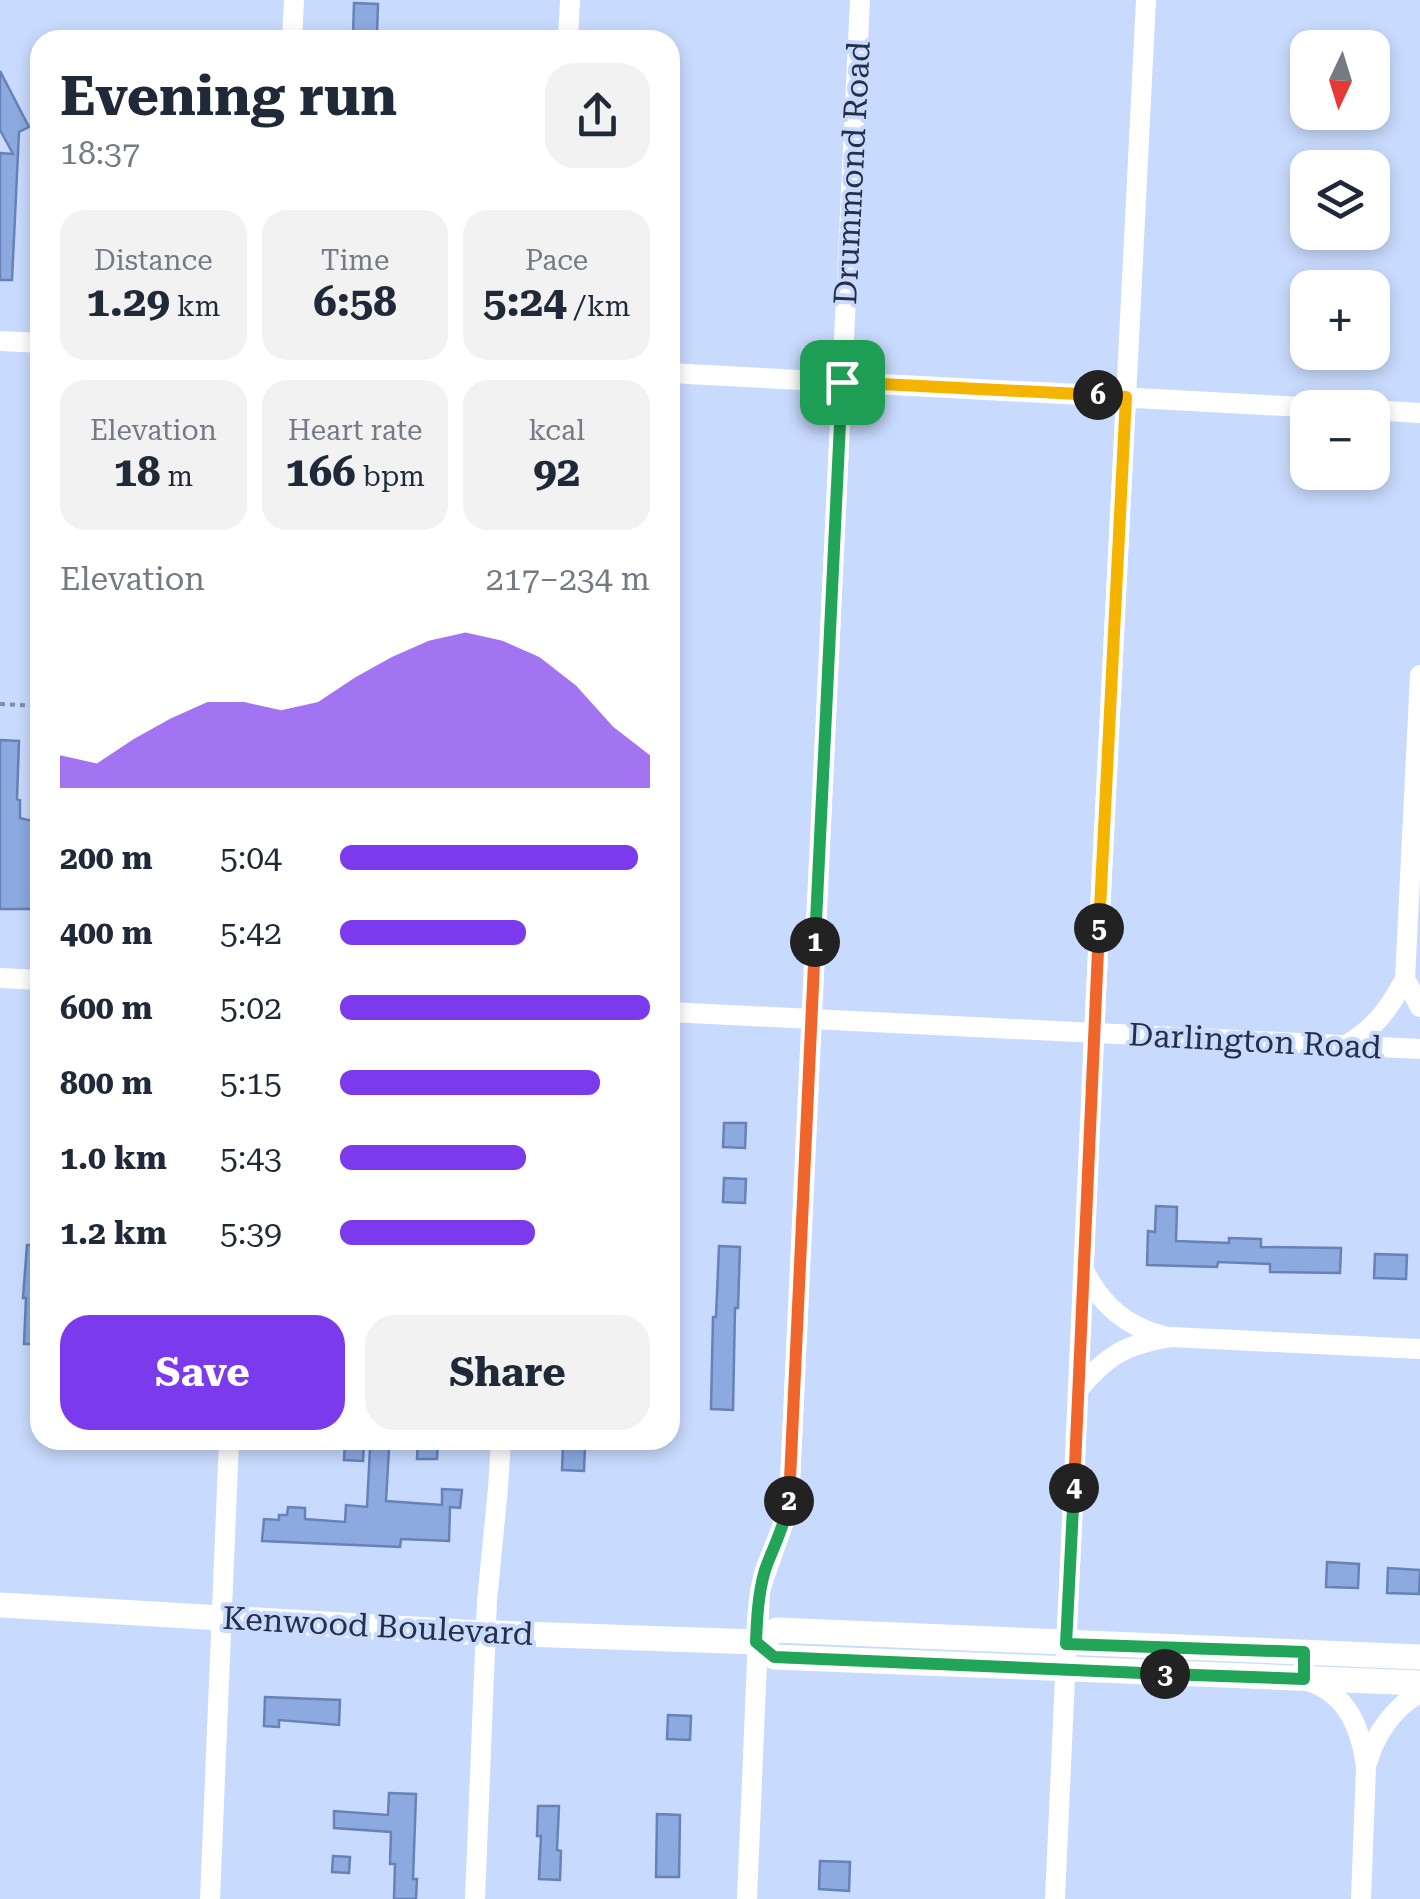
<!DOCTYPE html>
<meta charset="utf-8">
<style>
body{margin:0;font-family:"Roboto Serif",serif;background:#f2f2f3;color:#1f2937;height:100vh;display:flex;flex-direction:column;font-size:38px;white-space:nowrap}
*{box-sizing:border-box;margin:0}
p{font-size:32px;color:#747a83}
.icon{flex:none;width:55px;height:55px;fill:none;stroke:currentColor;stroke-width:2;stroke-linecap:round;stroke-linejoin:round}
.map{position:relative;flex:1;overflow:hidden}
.panel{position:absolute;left:30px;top:30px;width:650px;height:1420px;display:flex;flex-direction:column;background:#fff;border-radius:30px;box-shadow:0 5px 15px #0003}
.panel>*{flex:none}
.needle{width:65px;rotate:184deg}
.buttons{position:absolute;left:1290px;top:30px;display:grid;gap:20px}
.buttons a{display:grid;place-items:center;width:100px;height:100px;border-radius:20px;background:#fff;box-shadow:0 5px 15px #0003;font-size:50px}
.pin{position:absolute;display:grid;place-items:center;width:85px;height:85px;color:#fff;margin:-42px;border-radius:20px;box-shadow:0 5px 15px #0006}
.km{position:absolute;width:50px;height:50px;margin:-25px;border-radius:50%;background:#222;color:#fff;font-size:28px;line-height:50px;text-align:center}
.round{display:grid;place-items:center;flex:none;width:105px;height:105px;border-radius:30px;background:#f2f2f3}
.summary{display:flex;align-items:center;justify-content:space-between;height:170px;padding:0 30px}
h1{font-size:55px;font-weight:700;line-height:75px}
.metrics{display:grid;grid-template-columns:repeat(3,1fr);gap:15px;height:170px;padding:10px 30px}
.metrics div{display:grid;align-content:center;border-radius:25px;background:#f2f2f3;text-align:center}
.metrics b{font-size:42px;font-weight:700}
.metrics small{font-size:28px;font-weight:400}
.metrics p{font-size:28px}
.chart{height:280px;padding:20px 30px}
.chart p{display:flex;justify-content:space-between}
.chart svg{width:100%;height:180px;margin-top:10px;fill:#7c3aed;opacity:.7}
.action{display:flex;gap:20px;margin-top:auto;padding:20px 30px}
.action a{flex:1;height:115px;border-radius:30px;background:#7c3aed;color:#fff;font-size:40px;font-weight:700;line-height:115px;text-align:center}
.action a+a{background:#f2f2f3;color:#1f2937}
ul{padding:0 30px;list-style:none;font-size:32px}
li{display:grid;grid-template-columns:160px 120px 1fr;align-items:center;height:75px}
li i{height:25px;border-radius:12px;background:#7c3aed}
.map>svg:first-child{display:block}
</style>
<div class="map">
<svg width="1420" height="1899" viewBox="0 0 1420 1899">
<rect width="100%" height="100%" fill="#c8dafd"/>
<path fill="#8ca9e0" stroke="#6782b7" stroke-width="2.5" d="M 354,3 L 378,4 L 377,35 L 353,35 Z
M 0,71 L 29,127 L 19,132 L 12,280 L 0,280 L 0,153 L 13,154 L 0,130 Z
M 0,740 L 19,741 L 17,799 L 20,800 L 20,818 L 40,823 L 40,909 L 0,909 Z
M 724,1123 L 746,1123 L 745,1148 L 723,1147 Z
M 724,1178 L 746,1179 L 745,1203 L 723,1202 Z
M 1156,1206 L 1177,1207 L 1176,1241 L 1229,1243 L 1229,1238 L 1261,1239 L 1261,1247 L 1341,1248 L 1340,1273 L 1270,1272 L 1270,1264 L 1218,1262 L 1217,1267 L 1147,1265 L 1148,1231 L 1155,1232 Z
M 27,1245 L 40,1245 L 40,1344 L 24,1344 L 26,1298 L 23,1298 Z
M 719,1246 L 740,1247 L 738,1308 L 735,1308 L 733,1410 L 711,1409 L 713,1317 L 716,1317 Z
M 1375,1254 L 1407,1255 L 1406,1279 L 1374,1278 Z
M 345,1440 L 364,1440 L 363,1461 L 344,1460 Z
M 418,1440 L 438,1440 L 437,1459 L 417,1459 Z
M 563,1445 L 585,1446 L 584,1471 L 562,1470 Z
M 370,1448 L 389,1449 L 386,1501 L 442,1505 L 442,1489 L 462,1490 L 460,1508 L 450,1507 L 449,1541 L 401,1539 L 400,1547 L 262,1541 L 264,1519 L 279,1520 L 279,1515 L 287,1515 L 288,1507 L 305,1508 L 305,1519 L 345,1522 L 346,1505 L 367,1507 Z
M 1327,1562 L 1359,1564 L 1358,1588 L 1326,1587 Z
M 1388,1568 L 1420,1570 L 1419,1594 L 1387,1593 Z
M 265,1697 L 340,1700 L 339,1725 L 279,1720 L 279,1727 L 264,1726 Z
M 668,1715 L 691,1716 L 690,1740 L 667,1739 Z
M 389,1793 L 416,1794 L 413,1879 L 417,1879 L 416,1899 L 394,1899 L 395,1864 L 390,1864 L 391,1832 L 334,1828 L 334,1811 L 388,1815 Z
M 538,1806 L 559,1806 L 557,1850 L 561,1851 L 560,1880 L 539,1879 L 541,1836 L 537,1836 Z
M 657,1814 L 680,1815 L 679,1877 L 656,1877 Z
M 333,1856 L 350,1857 L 349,1873 L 332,1872 Z
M 820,1861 L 850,1862 L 849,1891 L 819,1889 Z"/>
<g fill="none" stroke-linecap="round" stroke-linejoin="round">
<path stroke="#7f8eac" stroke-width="4" stroke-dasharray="5 5" stroke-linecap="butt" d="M 0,704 L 40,706
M 38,822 L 40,820"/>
<path stroke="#fff" stroke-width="20" d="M 292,40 L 294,0
M 568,40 L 570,0
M 0,341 L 40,343
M 670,373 L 1321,408
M 1372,410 L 1420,413
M 1420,675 L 1405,979 L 1420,1007
M 0,978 L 40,980
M 670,1012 L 1420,1049
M 1346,1045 C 1375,1028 1389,1009 1405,979
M 1085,1272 C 1102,1306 1127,1327 1164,1336
M 1078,1390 C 1107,1355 1126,1344 1171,1337 L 1420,1349
M 1308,1681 C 1348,1694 1361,1729 1366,1767 L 1361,1899
M 1368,1761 C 1375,1734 1395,1706 1420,1693
M 210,1899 L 229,1440
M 475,1899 L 487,1601 L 498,1488 L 501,1440
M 747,1899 L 760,1590 L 786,1516 L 790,1484 L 860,0
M 1055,1899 L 1093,1055 L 1146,0"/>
<path stroke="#fff" stroke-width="25" d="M 0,1605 L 464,1632 L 757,1642 L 777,1630 L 1420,1657
M 757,1642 L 774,1657 L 1420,1683"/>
</g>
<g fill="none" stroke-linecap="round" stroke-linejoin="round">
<g stroke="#fff" stroke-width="20">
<path id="split-1" d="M 815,942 L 842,382"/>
</g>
<g stroke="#fff" stroke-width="20">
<path id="split-2" d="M 789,1501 L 815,942"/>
</g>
<g stroke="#fff" stroke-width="20">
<path id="split-3" d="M 789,1501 C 785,1526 773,1547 765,1570 C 758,1594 757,1618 756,1642 L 774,1657 L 1165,1674"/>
</g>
<g stroke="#fff" stroke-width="20">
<path id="split-4" d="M 1074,1488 L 1066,1644 L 1304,1652 L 1304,1679 L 1165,1674"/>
</g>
<g stroke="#fff" stroke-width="20">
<path id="split-5" d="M 1074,1488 L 1099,928"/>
</g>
<g stroke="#fff" stroke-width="20">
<path id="split-6" d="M 1098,395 L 1126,397 L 1099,928"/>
</g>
<g stroke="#fff" stroke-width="20">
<path id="split-7" d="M 842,382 L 1098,395"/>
</g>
<use href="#split-1" stroke="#22a559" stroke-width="12"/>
<use href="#split-2" stroke="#f0652b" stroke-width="12"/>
<use href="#split-3" stroke="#22a559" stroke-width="12"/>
<use href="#split-4" stroke="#22a559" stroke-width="12"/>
<use href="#split-5" stroke="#f0652b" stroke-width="12"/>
<use href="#split-6" stroke="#f5b400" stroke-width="12"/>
<use href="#split-7" stroke="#f5b400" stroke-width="12"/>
</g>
<g text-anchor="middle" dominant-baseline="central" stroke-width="8" stroke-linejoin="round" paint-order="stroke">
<g font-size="32" fill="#253047" stroke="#c8dafd">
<text transform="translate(852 173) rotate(-87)">Drummond Road</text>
<text transform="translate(1255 1041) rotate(3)">Darlington Road</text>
<text transform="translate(378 1626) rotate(3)">Kenwood Boulevard</text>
</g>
</g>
</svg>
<div class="buttons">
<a><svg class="needle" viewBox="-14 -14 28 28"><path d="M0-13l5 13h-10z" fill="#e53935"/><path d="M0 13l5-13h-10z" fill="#747a83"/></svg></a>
<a><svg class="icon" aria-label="layers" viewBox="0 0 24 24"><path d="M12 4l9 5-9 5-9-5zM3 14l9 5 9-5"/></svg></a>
<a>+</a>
<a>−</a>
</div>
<div class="pin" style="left:842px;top:382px;background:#1e9e55"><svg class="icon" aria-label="arrive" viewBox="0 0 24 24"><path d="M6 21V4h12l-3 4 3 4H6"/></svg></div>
<b class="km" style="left:815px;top:942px">1</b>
<b class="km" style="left:789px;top:1501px">2</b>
<b class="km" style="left:1165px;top:1674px">3</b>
<b class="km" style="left:1074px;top:1488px">4</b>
<b class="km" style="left:1099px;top:928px">5</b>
<b class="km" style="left:1098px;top:395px">6</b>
<section class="panel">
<div class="summary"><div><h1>Evening run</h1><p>18:37</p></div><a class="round"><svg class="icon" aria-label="share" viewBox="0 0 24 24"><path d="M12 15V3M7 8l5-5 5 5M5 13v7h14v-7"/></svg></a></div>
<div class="metrics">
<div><p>Distance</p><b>1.29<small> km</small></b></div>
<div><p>Time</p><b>6:58</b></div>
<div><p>Pace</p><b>5:24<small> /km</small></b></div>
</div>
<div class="metrics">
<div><p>Elevation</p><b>18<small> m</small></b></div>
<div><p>Heart rate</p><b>166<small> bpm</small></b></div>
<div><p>kcal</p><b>92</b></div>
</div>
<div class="chart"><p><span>Elevation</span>217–234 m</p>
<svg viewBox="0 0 160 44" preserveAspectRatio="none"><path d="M0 44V36L10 38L20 32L30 27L40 23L50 23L60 25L70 23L80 17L90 12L100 8L110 6L120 8L130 12L140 19L150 29L160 36V44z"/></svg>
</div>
<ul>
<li><b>200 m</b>5:04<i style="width:96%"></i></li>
<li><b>400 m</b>5:42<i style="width:60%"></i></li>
<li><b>600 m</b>5:02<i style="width:100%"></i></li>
<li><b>800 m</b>5:15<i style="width:84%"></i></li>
<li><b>1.0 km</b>5:43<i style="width:60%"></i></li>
<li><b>1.2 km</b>5:39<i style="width:63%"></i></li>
</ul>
<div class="action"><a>Save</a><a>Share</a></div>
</section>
</div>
